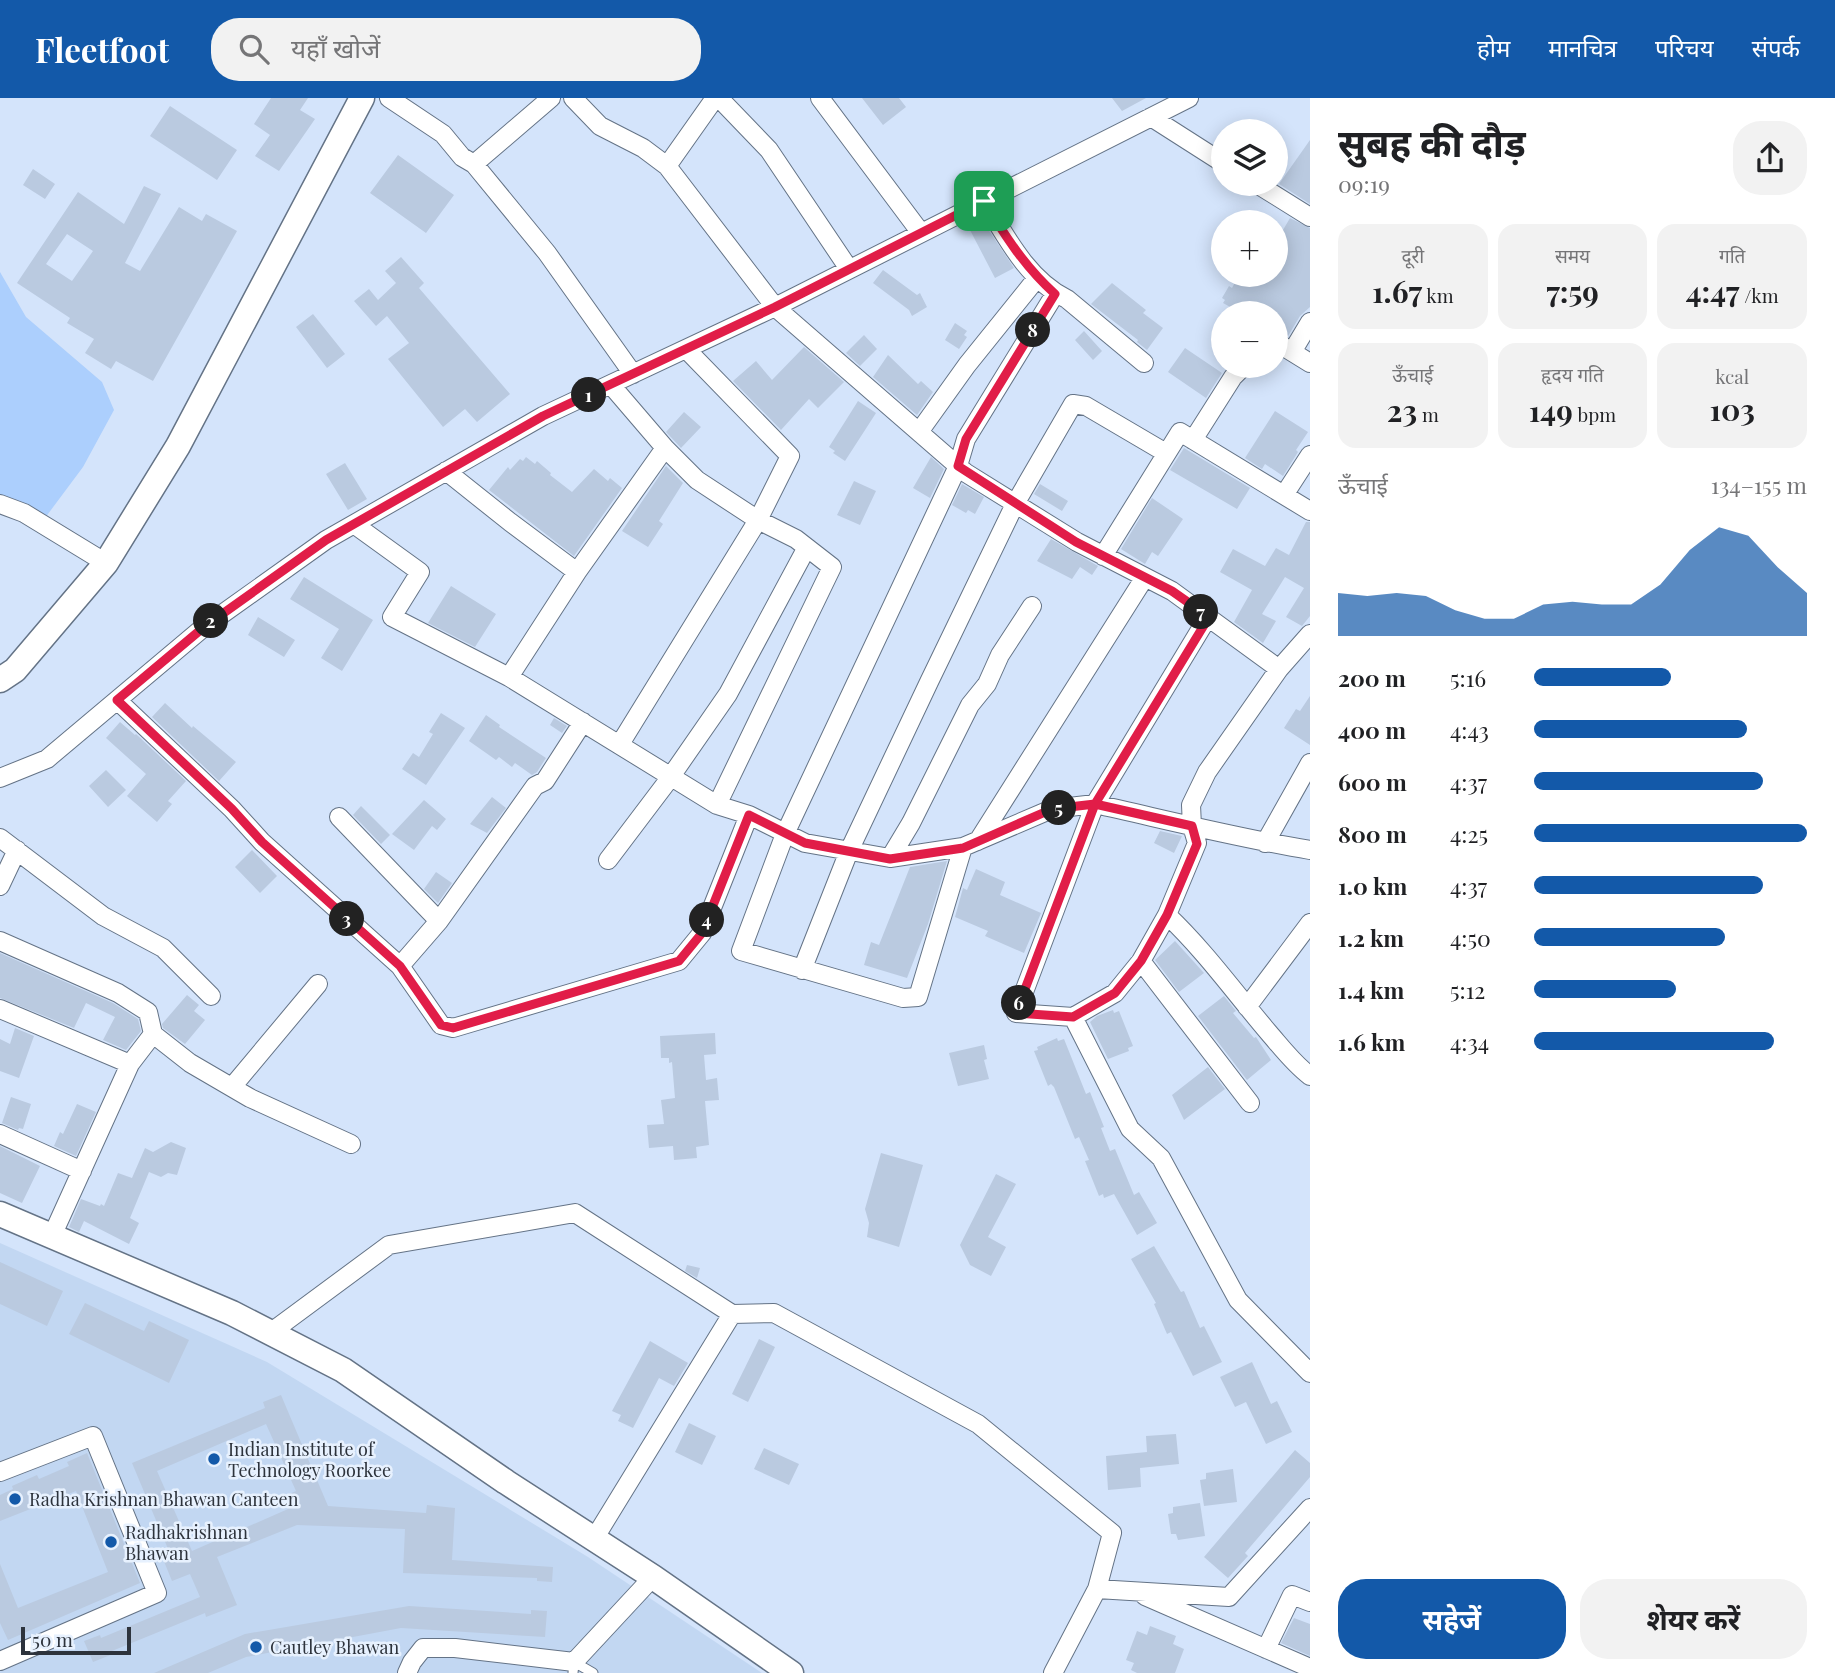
<!DOCTYPE html>
<html lang="hi">
<meta charset="utf-8">
<style>
body{margin:0;font-family:"Playfair Display","Noto Sans Devanagari",serif;background:#f2f2f2;color:#202124;height:100vh;display:flex;flex-direction:column;font-size:26px;white-space:nowrap}
*{box-sizing:border-box;margin:0}
p{font-size:23px;color:#757577}
.icon{flex:none;width:38px;height:38px;fill:none;stroke:currentColor;stroke-width:2;stroke-linecap:round;stroke-linejoin:round}
.map{position:relative;flex:1;overflow:hidden}
.details{display:flex;flex-direction:column;background:#fff;width:525px}
.details>*{flex:none}
.tools{position:absolute;left:1211px;top:21px;display:grid;gap:14px}
.tools a{display:grid;place-items:center;width:77px;height:77px;border-radius:50%;background:#fff;box-shadow:0 4px 18px #0003;font-size:35px}
.scale{position:absolute;left:21px;bottom:18px;width:110px;box-sizing:border-box;padding-left:7px;border:4px solid #2d333c;border-top:0;font-size:19px;line-height:24px;white-space:nowrap;color:#2d333c;-webkit-text-stroke:5px #e7f1fe;paint-order:stroke}
.pin{position:absolute;display:grid;place-items:center;width:60px;height:60px;color:#fff;margin:-30px;border-radius:14px;box-shadow:0 4px 10px #0006}
.km{position:absolute;width:35px;height:35px;margin:-18px;border-radius:50%;background:#222;color:#fff;font-size:19px;line-height:35px;text-align:center}
.round{display:grid;place-items:center;flex:none;width:74px;height:74px;border-radius:28px;background:#f2f2f2}
.overview{display:flex;align-items:center;justify-content:space-between;height:119px;padding:0 28px}
h1{font-size:38px;font-weight:700;line-height:52px}
.figures{display:grid;grid-template-columns:repeat(3,1fr);gap:10px;height:119px;padding:7px 28px}
.figures div{display:grid;align-content:center;border-radius:18px;background:#f2f2f2;text-align:center}
.figures b{font-size:30px;font-weight:700}
.figures small{font-size:19px;font-weight:400}
.figures p{font-size:19px}
.chart{height:196px;padding:14px 28px}
.chart p{display:flex;justify-content:space-between}
.chart svg{width:100%;height:126px;margin-top:7px;fill:#1359a9;opacity:.7}
.cta{display:flex;gap:14px;margin-top:auto;padding:14px 28px}
.cta a{flex:1;height:80px;border-radius:28px;background:#1359a9;color:#fff;font-size:28px;font-weight:700;line-height:80px;text-align:center}
.cta a+a{background:#f2f2f2;color:#202124}
ul{padding:0 28px;list-style:none;font-size:23px}
li{display:grid;grid-template-columns:112px 84px 1fr;align-items:center;height:52px}
li i{height:18px;border-radius:9px;background:#1359a9}
header{display:flex;align-items:center;gap:42px;box-sizing:border-box;height:98px;padding:0 35px;background:#1359a9;color:#fff}
header strong{font-size:33px}
nav{display:flex;gap:38px;margin-inline-start:auto;font-size:24px}
.search{width:490px;height:63px;background:#f2f2f2;display:flex;align-items:center;gap:18px;box-sizing:border-box;padding:0 24px;border-radius:28px;color:#757577;font-size:26px}
main{display:flex;flex:1;min-height:0}
.map>svg:first-child{display:block}
</style>
<header>
<strong>Fleetfoot</strong>
<div class="search"><svg class="icon" aria-label="search" viewBox="0 0 24 24"><circle cx="10" cy="10" r="6"/><path d="M15 15l6 6"/></svg>यहाँ खोजें</div>
<nav><a>होम</a><a>मानचित्र</a><a>परिचय</a><a>संपर्क</a></nav>
</header>
<main>
<div class="map">
<svg width="1310" height="1575" viewBox="0 0 1310 1575">
<rect width="100%" height="100%" fill="#d4e4fb"/>
<path fill="#c2d7f2" d="M 0,1145 L 267,1264 L 588,1459 L 762,1575 L 0,1575 Z"/>
<path fill="#accffd" d="M 0,174 L 26,219 L 102,284 L 114,312 L 83,369 L 42,424 L 0,409 Z"/>
<path fill="#bacae0" fill-rule="evenodd" d="M 271,0 L 308,0 L 300,12 L 315,21 L 279,73 L 255,58 L 270,37 L 254,26 Z
M 862,0 L 899,0 L 906,9 L 883,27 Z
M 1112,0 L 1146,0 L 1122,13 Z
M 170,8 L 237,52 L 217,82 L 150,38 Z
M 1310,42 L 1310,106 L 1279,86 Z
M 398,57 L 454,97 L 426,135 L 370,95 Z
M 33,71 L 55,86 L 45,101 L 23,87 Z
M 144,88 L 161,96 L 125,165 L 140,173 L 179,109 L 202,123 L 206,116 L 237,133 L 153,283 L 116,263 L 111,271 L 85,255 L 94,241 L 67,225 L 70,220 L 17,185 L 78,94 L 124,126 ZM 67,136 L 93,153 L 72,183 L 46,166 Z
M 1290,120 L 1310,130 L 1310,209 L 1300,218 L 1288,238 L 1276,233 L 1276,215 L 1241,215 L 1223,205 L 1225,202 L 1222,200 L 1229,188 L 1232,190 L 1239,177 L 1276,177 L 1276,144 Z
M 984,125 L 1014,170 L 995,180 L 970,132 Z
M 401,159 L 424,185 L 419,190 L 510,296 L 477,324 L 465,311 L 443,329 L 388,261 L 409,245 L 387,218 L 376,228 L 354,203 L 369,191 L 378,202 L 396,185 L 385,173 Z
M 883,172 L 917,197 L 920,195 L 927,209 L 912,218 L 909,212 L 873,185 Z
M 1112,185 L 1146,212 L 1143,215 L 1163,230 L 1147,252 L 1137,244 L 1138,242 L 1091,206 Z
M 313,216 L 345,256 L 327,270 L 296,229 Z
M 955,225 L 967,233 L 964,237 L 967,239 L 959,251 L 945,242 Z
M 1084,233 L 1102,253 L 1093,262 L 1075,242 Z
M 864,237 L 877,251 L 860,268 L 846,255 Z
M 804,249 L 844,284 L 818,310 L 809,301 L 781,332 L 733,283 L 756,263 L 772,282 Z
M 1185,250 L 1222,275 L 1206,300 L 1168,274 Z
M 888,257 L 918,286 L 921,283 L 933,294 L 917,317 L 873,279 Z
M 858,303 L 876,315 L 845,363 L 833,355 L 835,353 L 829,349 Z
M 1275,313 L 1308,334 L 1296,352 L 1298,354 L 1283,378 L 1265,366 L 1262,371 L 1245,360 Z
M 684,314 L 701,329 L 681,350 L 666,334 Z
M 1184,350 L 1250,390 L 1237,411 L 1170,372 Z
M 526,359 L 535,366 L 537,363 L 551,375 L 550,377 L 572,394 L 594,371 L 608,383 L 610,380 L 622,390 L 574,458 L 489,392 L 508,369 L 510,372 L 520,361 L 523,363 Z
M 931,359 L 944,371 L 930,400 L 913,390 Z
M 345,365 L 367,401 L 348,412 L 326,376 Z
M 666,368 L 683,385 L 659,423 L 663,426 L 648,449 L 622,433 Z
M 854,383 L 876,393 L 860,427 L 837,417 Z
M 962,386 L 984,399 L 975,416 L 968,412 L 966,415 L 952,407 Z
M 1040,386 L 1068,403 L 1062,413 L 1034,396 Z
M 1152,400 L 1183,421 L 1158,458 L 1152,454 L 1145,466 L 1121,451 Z
M 1306,424 L 1310,424 L 1310,518 L 1302,528 L 1286,519 L 1304,490 L 1285,479 L 1262,516 L 1276,523 L 1263,545 L 1234,524 L 1252,492 L 1220,474 L 1233,451 L 1265,468 L 1276,450 L 1289,457 Z
M 1051,441 L 1098,468 L 1092,477 L 1080,469 L 1072,481 L 1037,463 Z
M 304,479 L 373,522 L 342,573 L 321,560 L 339,531 L 290,501 Z
M 451,488 L 496,516 L 475,549 L 428,525 Z
M 258,519 L 295,542 L 284,559 L 248,537 Z
M 1310,598 L 1310,647 L 1284,630 L 1296,611 L 1300,613 Z
M 165,605 L 192,630 L 193,628 L 236,664 L 219,683 L 152,619 Z
M 441,615 L 465,630 L 426,687 L 402,671 L 413,655 L 419,659 L 433,636 L 429,634 Z
M 486,617 L 500,627 L 499,629 L 546,660 L 537,674 L 532,677 L 515,665 L 512,669 L 499,659 L 496,662 L 469,643 Z
M 554,620 L 567,628 L 562,635 L 550,627 Z
M 120,624 L 135,637 L 136,636 L 186,683 L 168,703 L 172,706 L 157,724 L 127,698 L 146,676 L 106,640 Z
M 106,672 L 126,692 L 108,709 L 89,688 Z
M 492,699 L 506,710 L 487,735 L 470,726 Z
M 424,702 L 446,721 L 437,732 L 432,728 L 414,752 L 392,736 Z
M 361,708 L 390,737 L 381,746 L 353,717 Z
M 1160,733 L 1182,738 L 1174,755 L 1154,745 Z
M 252,752 L 277,778 L 260,795 L 235,769 Z
M 947,763 L 928,826 L 907,880 L 864,867 L 871,844 L 879,847 L 910,769 Z
M 976,771 L 1005,784 L 1000,797 L 1041,815 L 1024,855 L 985,838 L 988,833 L 955,819 L 963,790 L 967,792 Z
M 436,774 L 452,785 L 438,805 L 424,791 Z
M 1175,843 L 1204,875 L 1179,894 L 1155,862 Z
M 0,855 L 113,905 L 138,921 L 141,933 L 126,952 L 103,942 L 115,919 L 86,905 L 74,930 L 0,900 Z
M 187,897 L 199,907 L 194,913 L 205,922 L 185,946 L 163,930 L 162,926 Z
M 1224,898 L 1236,913 L 1233,915 L 1254,940 L 1256,939 L 1271,962 L 1247,982 L 1198,918 Z
M 1113,912 L 1114,915 L 1119,913 L 1133,948 L 1128,950 L 1129,953 L 1108,961 L 1090,924 L 1097,918 Z
M 15,930 L 34,938 L 19,980 L 0,973 L 0,941 L 10,946 Z
M 715,935 L 716,956 L 704,957 L 706,982 L 717,980 L 719,1002 L 705,1003 L 709,1047 L 696,1049 L 697,1060 L 674,1062 L 673,1048 L 649,1050 L 647,1027 L 664,1026 L 661,1002 L 675,1000 L 672,964 L 669,965 L 669,960 L 661,960 L 660,938 Z
M 1057,940 L 1058,943 L 1064,941 L 1086,996 L 1090,994 L 1104,1029 L 1101,1030 L 1110,1053 L 1115,1051 L 1134,1097 L 1139,1094 L 1157,1125 L 1137,1137 L 1114,1096 L 1104,1100 L 1103,1096 L 1099,1098 L 1085,1063 L 1089,1062 L 1079,1039 L 1075,1041 L 1054,989 L 1051,986 L 1048,988 L 1034,953 L 1038,952 L 1037,949 Z
M 984,947 L 987,961 L 984,962 L 989,981 L 958,988 L 949,955 Z
M 1208,969 L 1225,991 L 1184,1022 L 1172,997 Z
M 11,999 L 31,1006 L 23,1031 L 19,1030 L 18,1032 L 2,1025 Z
M 77,1006 L 96,1014 L 76,1058 L 54,1048 L 60,1034 L 63,1036 Z
M 171,1044 L 186,1050 L 177,1077 L 168,1075 L 161,1079 L 149,1074 L 130,1120 L 139,1125 L 129,1146 L 84,1123 L 79,1134 L 69,1129 L 81,1101 L 100,1108 L 101,1106 L 104,1108 L 118,1075 L 132,1080 L 145,1050 L 153,1054 Z
M 0,1048 L 40,1068 L 22,1105 L 0,1095 Z
M 881,1055 L 923,1067 L 899,1149 L 867,1139 L 869,1125 L 865,1111 Z
M 996,1076 L 1016,1086 L 988,1139 L 1006,1149 L 991,1178 L 970,1167 L 960,1147 Z
M 1154,1148 L 1181,1194 L 1184,1193 L 1200,1230 L 1204,1228 L 1222,1264 L 1193,1278 L 1171,1234 L 1167,1236 L 1154,1206 L 1156,1205 L 1131,1161 Z
M 0,1164 L 63,1193 L 47,1228 L 0,1206 Z
M 687,1167 L 700,1170 L 697,1180 L 685,1173 Z
M 85,1205 L 144,1233 L 149,1223 L 189,1242 L 169,1285 L 69,1236 Z
M 759,1241 L 775,1249 L 748,1304 L 732,1296 Z
M 650,1243 L 688,1265 L 674,1288 L 659,1280 L 633,1330 L 618,1323 L 621,1317 L 612,1313 Z
M 1252,1264 L 1271,1306 L 1277,1303 L 1292,1334 L 1266,1346 L 1246,1304 L 1235,1309 L 1220,1279 Z
M 281,1297 L 328,1408 L 426,1415 L 427,1407 L 455,1410 L 452,1462 L 553,1469 L 552,1484 L 537,1483 L 537,1480 L 403,1475 L 405,1431 L 297,1427 L 217,1459 L 237,1507 L 206,1519 L 205,1515 L 112,1553 L 113,1556 L 93,1564 L 84,1543 L 100,1537 L 101,1540 L 200,1499 L 190,1476 L 172,1483 L 163,1461 L 171,1458 L 132,1365 L 265,1310 L 263,1304 ZM 266,1326 L 296,1393 L 283,1399 L 288,1411 L 192,1453 L 157,1373 Z
M 689,1325 L 716,1338 L 702,1367 L 675,1354 Z
M 1176,1336 L 1179,1366 L 1140,1370 L 1141,1389 L 1108,1392 L 1106,1358 L 1147,1354 L 1146,1338 Z
M 764,1350 L 799,1366 L 789,1387 L 754,1371 Z
M 1295,1352 L 1310,1365 L 1310,1379 L 1245,1455 L 1248,1458 L 1228,1480 L 1204,1459 Z
M 87,1355 L 140,1485 L 8,1542 L 0,1525 L 0,1466 L 18,1510 L 108,1474 L 76,1393 L 0,1423 L 0,1397 L 13,1391 L 12,1388 L 37,1377 L 39,1381 L 69,1368 L 67,1364 Z
M 1233,1371 L 1237,1404 L 1204,1408 L 1200,1382 L 1206,1381 L 1206,1375 Z
M 1200,1405 L 1205,1438 L 1178,1442 L 1176,1436 L 1171,1436 L 1168,1416 L 1173,1415 L 1173,1409 Z
M 409,1508 L 531,1516 L 531,1512 L 547,1513 L 545,1539 L 401,1530 L 246,1559 L 208,1575 L 154,1575 L 245,1536 Z
M 1294,1520 L 1310,1526 L 1310,1558 L 1281,1545 Z
M 1150,1528 L 1176,1538 L 1173,1546 L 1184,1551 L 1175,1575 L 1137,1575 L 1131,1572 L 1134,1565 L 1126,1562 L 1137,1533 L 1147,1537 Z"/>
<g fill="none" stroke-linecap="round" stroke-linejoin="round">
<g stroke="#647386" stroke-width="11">
<path id="lane" d="M 573,1575 L 574,1564 L 593,1575"/>
</g>
<g stroke="#647386" stroke-width="20">
<path id="street" d="M 389,0 L 443,36 L 462,59 L 474,66 L 547,155 L 633,276
M 573,0 L 600,28 L 643,50 L 667,68 L 775,209 L 966,375 L 1077,444 L 1172,493 L 1279,571 L 1310,536
M 719,0 L 769,52 L 849,171
M 820,0 L 921,135
M 1151,19 L 1223,65
M 474,66 L 551,0
M 667,68 L 715,0
M 1257,86 L 1310,119
M 984,103 C 1006,139 1028,182 1067,201 L 1144,265
M 1276,244 L 1310,265
M 1292,254 L 1310,224
M 919,334 L 967,267 L 1037,180
M 1193,342 L 1233,279 L 1244,268
M 665,350 L 697,382 L 758,422 L 796,441 L 832,469 L 717,707
M 446,373 L 510,424 L 577,474
M 1284,397 L 1310,357
M 0,406 L 24,415 L 106,465
M 355,427 L 420,474 L 392,519 L 509,579 L 717,707 L 749,717 L 805,745 L 890,760 L 963,749 L 1052,711 L 1095,706 L 1208,519
M 1103,458 L 1180,334 L 1310,413
M 1279,571 L 1207,674 L 1191,707 L 1192,728 L 1197,745 L 1167,817 L 1141,863 L 1115,895 L 1073,919 L 1016,915 L 1095,706 C 1167,722 1238,740 1310,752
M 509,579 L 577,474 L 665,350 L 611,287
M 117,602 L 232,711 L 262,744 L 400,868 L 441,927 L 453,930 L 679,863 L 702,835 L 749,717
M 620,646 L 758,422 L 790,358 L 686,251
M 0,680 L 47,661 L 204,529 L 326,442 L 543,318 L 775,209 L 1189,0
M 339,719 L 439,823
M 0,740 L 103,818 L 163,850 L 211,898
M 978,743 L 1145,479
M 1265,745 L 1310,665
M 963,749 L 918,899 L 903,900 L 741,853 L 785,736 L 958,368 L 966,341 L 1055,196
M 890,760 L 911,725 L 970,607 L 987,586 L 1000,557 L 1032,508
M 608,762 L 667,684 L 728,596 L 806,451
M 0,788 L 17,752
M 1167,817 C 1205,853 1235,895 1269,935 C 1282,950 1294,966 1310,978
M 0,843 L 118,895 L 148,914 L 153,936 L 190,965 L 250,1000 L 351,1046
M 1141,863 L 1250,1005
M 400,868 L 439,823 L 535,688 L 545,683 L 583,624
M 802,872 L 849,753 L 929,584 L 1015,406 L 1073,306 L 1086,308 L 1166,355
M 1247,909 L 1310,825
M 0,911 L 130,966
M 1073,919 L 1130,1031 L 1161,1060 L 1238,1202 L 1310,1275
M 232,989 L 318,886
M 0,1036 L 82,1073
M 52,1138 L 130,966 L 153,936
M 270,1235 L 389,1147 L 575,1115 L 732,1216
M 0,1374 L 93,1338 L 157,1495 L 0,1563
M 594,1441 L 732,1216 L 774,1215 L 978,1326 L 1112,1435 L 1097,1491
M 1145,1498 L 1310,1570
M 1266,1551 L 1292,1497 L 1310,1504
M 407,1575 L 412,1564 L 423,1550 L 455,1550 L 574,1564 L 653,1479
M 1053,1575 L 1097,1491 L 1229,1499 L 1310,1410"/>
</g>
<g stroke="#647386" stroke-width="27">
<path id="secondary" d="M 0,582 L 15,572 L 106,465 L 178,348 L 362,0
M 0,1116 L 232,1215 L 343,1272 L 506,1384 L 653,1479 L 791,1575"/>
</g>
<use href="#lane" stroke="#fff" stroke-width="9"/>
<use href="#street" stroke="#fff" stroke-width="18"/>
<use href="#secondary" stroke="#fff" stroke-width="24"/>
</g>
<g fill="none" stroke-linecap="round" stroke-linejoin="round">
<g stroke="#fff" stroke-width="14">
<path id="route" d="M 984,103 L 775,209 L 543,318 L 326,442 L 204,529 L 117,602 L 232,711 L 262,744 L 400,868 L 441,927 L 453,930 L 679,863 L 702,835 L 749,717 L 805,745 L 890,761 L 963,750 L 1052,711 L 1095,706 L 1192,728 L 1197,746 L 1167,817 L 1141,863 L 1115,895 L 1073,919 L 1016,915 L 1095,706 L 1209,519 L 1172,493 L 1076,444 L 958,368 L 966,341 L 1055,196 C 1025,169 1005,138 984,103"/>
</g>
<use href="#route" stroke="#e11d48" stroke-width="9"/>
</g>
<g fill="#1359a9" stroke="#e7f1fe" stroke-width="2.5">
<circle cx="214" cy="1361" r="7"/>
<circle cx="15" cy="1401" r="7"/>
<circle cx="111" cy="1444" r="7"/>
<circle cx="256" cy="1549" r="7"/>
</g>
<g text-anchor="middle" dominant-baseline="central" stroke-width="5" stroke-linejoin="round" paint-order="stroke">
<g font-size="18" fill="#2d333c" stroke="#e7f1fe" text-anchor="start">
<text x="228" y="1351">Indian Institute of<tspan x="228" dy="21">Technology Roorkee</tspan></text>
<text x="29" y="1401">Radha Krishnan Bhawan Canteen</text>
<text x="125" y="1434">Radhakrishnan<tspan x="125" dy="21">Bhawan</tspan></text>
<text x="270" y="1549">Cautley Bhawan</text>
</g>
</g>
</svg>
<div class="tools">
<a><svg class="icon" aria-label="layers" viewBox="0 0 24 24"><path d="M12 4l9 5-9 5-9-5zM3 14l9 5 9-5"/></svg></a>
<a>+</a>
<a>−</a>
</div>
<div class="scale">50 m</div>
<div class="pin" style="left:984px;top:103px;background:#1e9e55"><svg class="icon" aria-label="arrive" viewBox="0 0 24 24"><path d="M6 21V4h12l-3 4 3 4H6"/></svg></div>
<b class="km" style="left:589px;top:297px">1</b>
<b class="km" style="left:211px;top:523px">2</b>
<b class="km" style="left:347px;top:821px">3</b>
<b class="km" style="left:707px;top:822px">4</b>
<b class="km" style="left:1059px;top:710px">5</b>
<b class="km" style="left:1019px;top:905px">6</b>
<b class="km" style="left:1201px;top:514px">7</b>
<b class="km" style="left:1033px;top:232px">8</b>
</div>
<section class="details">
<div class="overview"><div><h1>सुबह की दौड़</h1><p>09:19</p></div><a class="round"><svg class="icon" aria-label="share" viewBox="0 0 24 24"><path d="M12 15V3M7 8l5-5 5 5M5 13v7h14v-7"/></svg></a></div>
<div class="figures">
<div><p>दूरी</p><b>1.67<small> km</small></b></div>
<div><p>समय</p><b>7:59</b></div>
<div><p>गति</p><b>4:47<small> /km</small></b></div>
</div>
<div class="figures">
<div><p>ऊँचाई</p><b>23<small> m</small></b></div>
<div><p>हृदय गति</p><b>149<small> bpm</small></b></div>
<div><p>kcal</p><b>103</b></div>
</div>
<div class="chart"><p><span>ऊँचाई</span>134–155 m</p>
<svg viewBox="0 0 160 44" preserveAspectRatio="none"><path d="M0 44V29L10 30L20 29L30 30L40 35L50 38L60 38L70 33L80 32L90 33L100 33L110 26L120 14L130 6L140 9L150 20L160 29V44z"/></svg>
</div>
<ul>
<li><b>200 m</b>5:16<i style="width:50%"></i></li>
<li><b>400 m</b>4:43<i style="width:78%"></i></li>
<li><b>600 m</b>4:37<i style="width:84%"></i></li>
<li><b>800 m</b>4:25<i style="width:100%"></i></li>
<li><b>1.0 km</b>4:37<i style="width:84%"></i></li>
<li><b>1.2 km</b>4:50<i style="width:70%"></i></li>
<li><b>1.4 km</b>5:12<i style="width:52%"></i></li>
<li><b>1.6 km</b>4:34<i style="width:88%"></i></li>
</ul>
<div class="cta"><a>सहेजें</a><a>शेयर करें</a></div>
</section>
</main>
